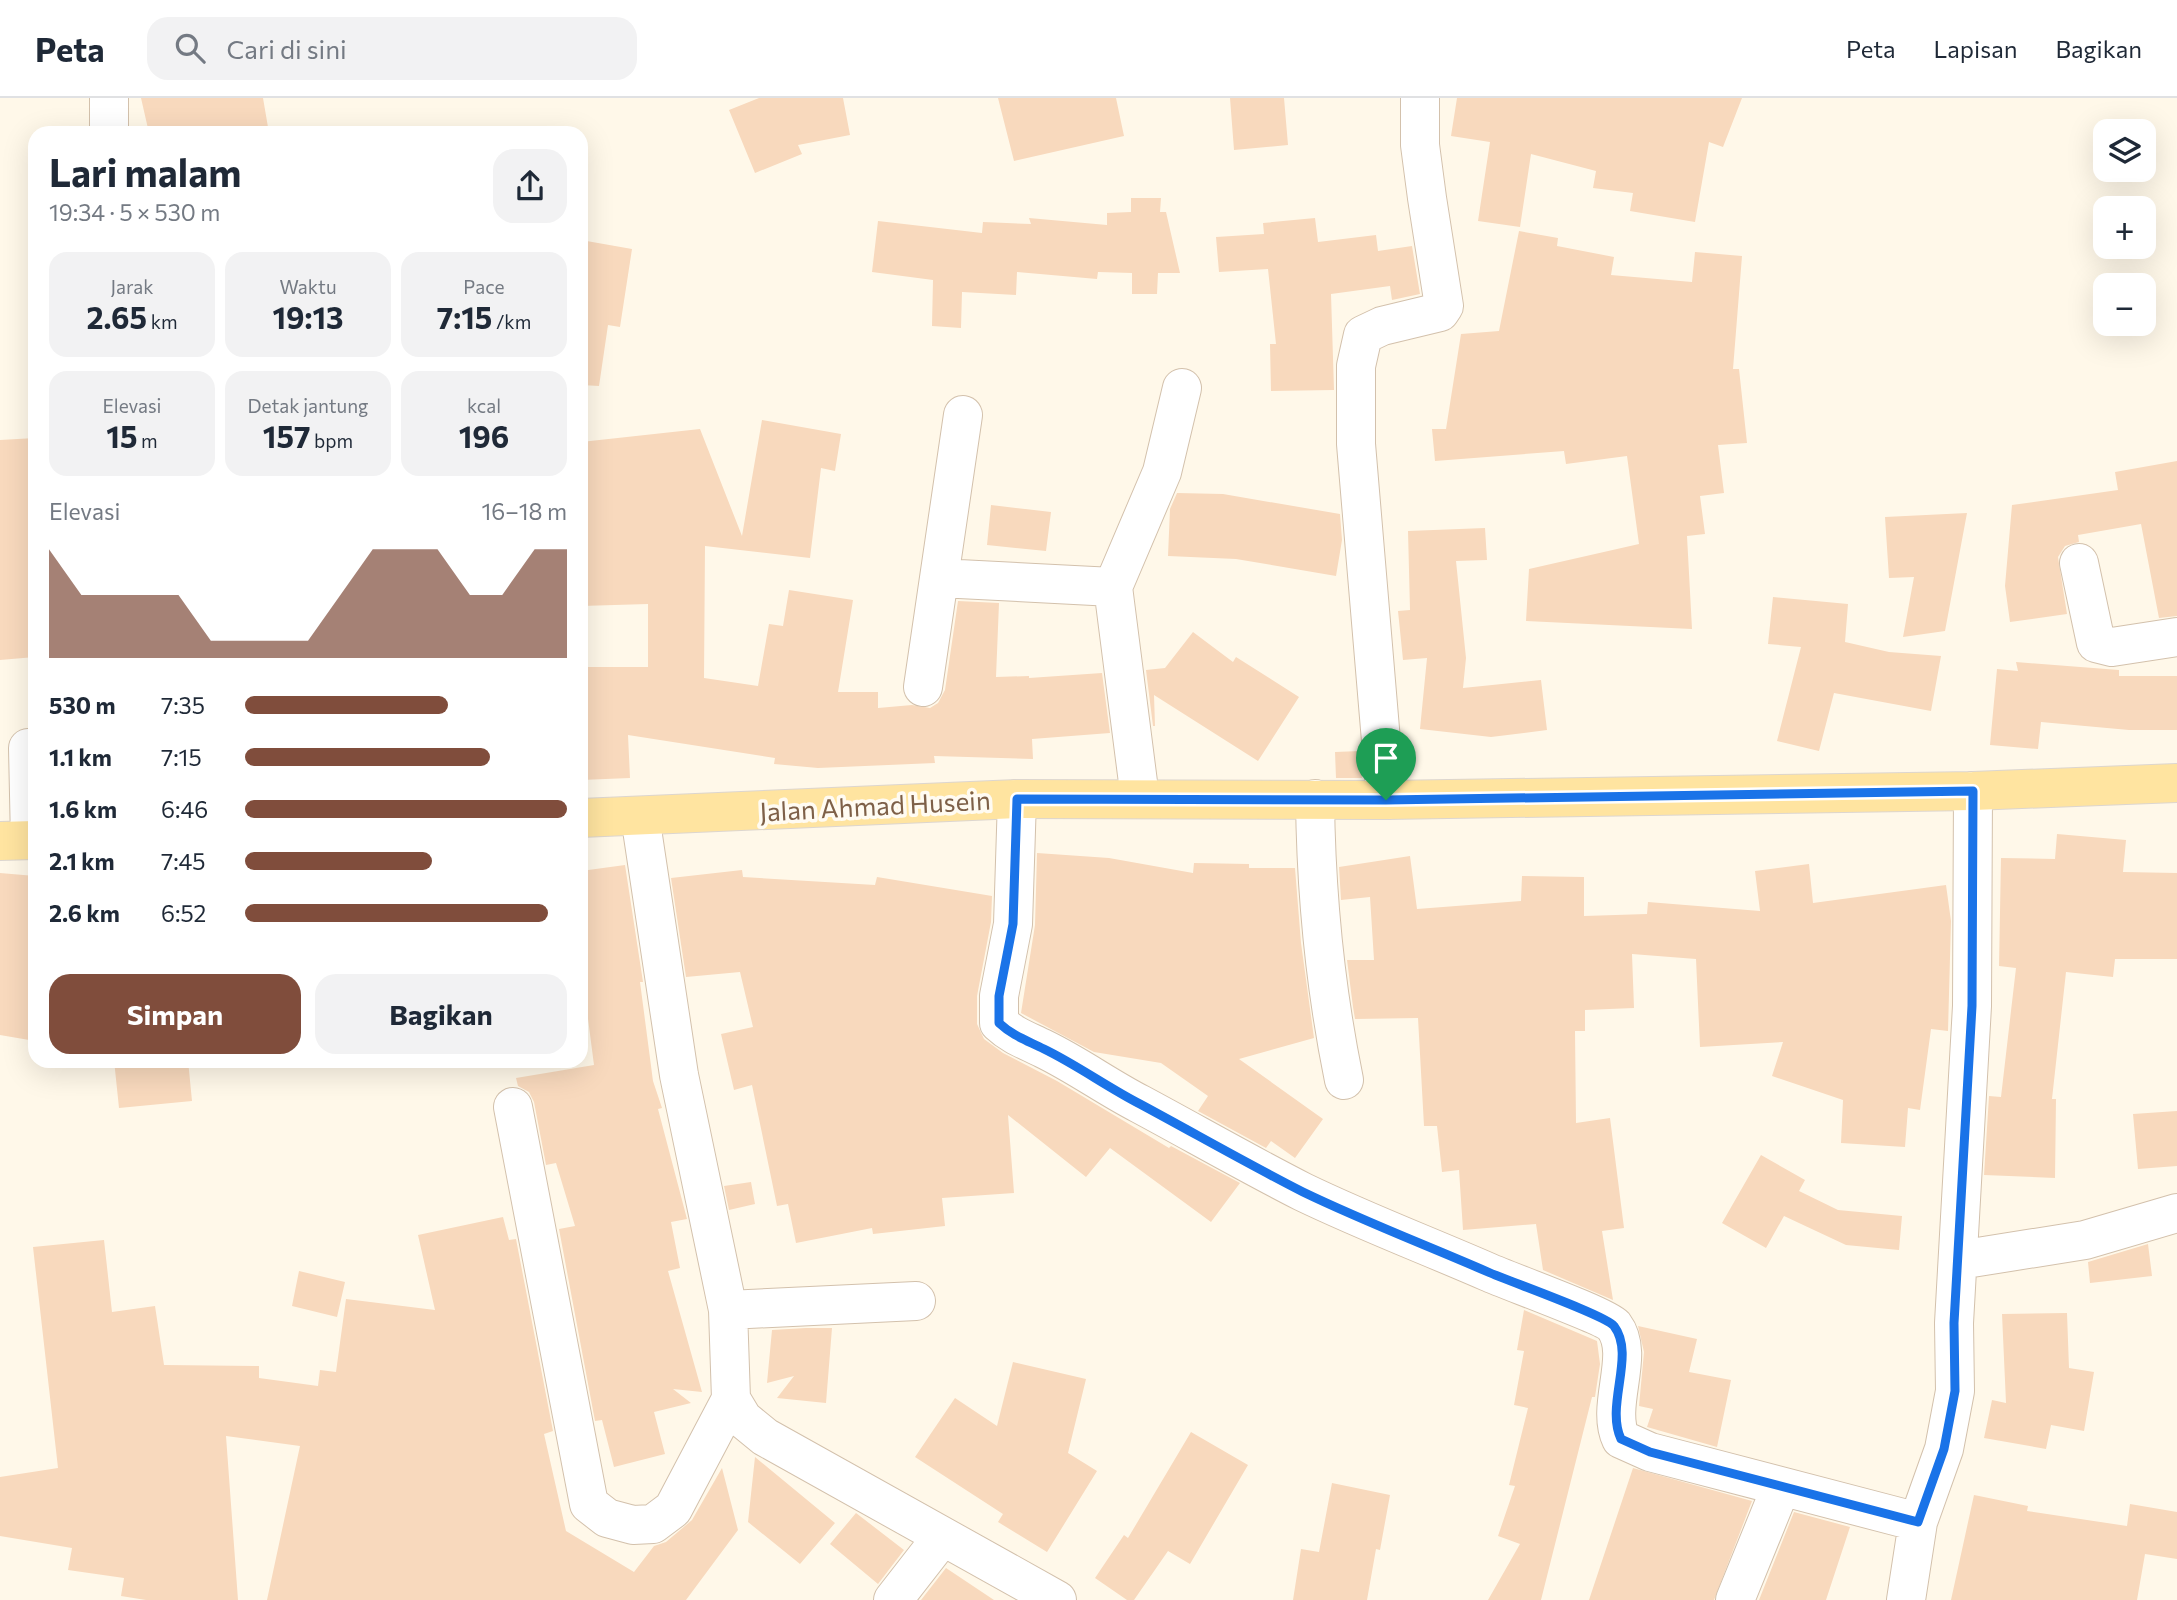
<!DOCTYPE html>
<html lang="id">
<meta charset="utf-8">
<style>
body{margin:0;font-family:Commissioner,sans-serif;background:#f2f2f3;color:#1f2937;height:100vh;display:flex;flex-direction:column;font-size:26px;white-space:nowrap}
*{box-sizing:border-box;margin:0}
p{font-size:23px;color:#747a83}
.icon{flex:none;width:38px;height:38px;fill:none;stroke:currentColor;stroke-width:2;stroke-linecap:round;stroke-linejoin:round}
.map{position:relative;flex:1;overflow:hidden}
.drawer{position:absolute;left:28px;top:28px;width:560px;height:942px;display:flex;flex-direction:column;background:#fff;border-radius:21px;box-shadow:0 7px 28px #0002}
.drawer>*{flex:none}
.tools{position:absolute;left:2093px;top:21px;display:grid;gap:14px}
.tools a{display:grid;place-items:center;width:63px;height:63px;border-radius:14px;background:#fff;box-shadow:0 7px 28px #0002;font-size:35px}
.pin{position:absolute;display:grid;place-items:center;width:60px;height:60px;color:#fff;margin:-72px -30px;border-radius:50% 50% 50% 0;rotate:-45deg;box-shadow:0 0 7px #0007}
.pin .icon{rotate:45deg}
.round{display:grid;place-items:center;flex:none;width:74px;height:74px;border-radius:21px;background:#f2f2f3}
.summary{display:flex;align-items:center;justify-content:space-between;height:119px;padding:0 21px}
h1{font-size:38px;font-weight:700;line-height:52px}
.figures{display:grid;grid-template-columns:repeat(3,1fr);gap:10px;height:119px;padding:7px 21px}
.figures div{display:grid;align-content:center;border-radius:18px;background:#f2f2f3;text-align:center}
.figures b{font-size:30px;font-weight:700}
.figures small{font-size:19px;font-weight:400}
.figures p{font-size:19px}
.chart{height:196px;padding:14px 21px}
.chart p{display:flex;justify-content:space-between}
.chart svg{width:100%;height:126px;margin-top:7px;fill:#804d3c;opacity:.7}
.action{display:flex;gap:14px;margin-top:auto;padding:14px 21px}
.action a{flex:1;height:80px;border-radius:21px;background:#804d3c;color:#fff;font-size:28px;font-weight:700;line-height:80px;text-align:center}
.action a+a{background:#f2f2f3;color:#1f2937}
ul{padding:0 21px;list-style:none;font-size:23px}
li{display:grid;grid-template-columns:112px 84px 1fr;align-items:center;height:52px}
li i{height:18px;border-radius:9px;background:#804d3c}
header{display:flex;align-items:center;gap:42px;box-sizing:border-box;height:98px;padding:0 35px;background:#fff;border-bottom:2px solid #e0e1e3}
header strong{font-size:33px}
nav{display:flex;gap:38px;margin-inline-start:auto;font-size:24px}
.search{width:490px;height:63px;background:#f2f2f3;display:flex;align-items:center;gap:18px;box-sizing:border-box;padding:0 24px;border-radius:21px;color:#747a83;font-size:26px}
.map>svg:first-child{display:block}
</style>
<header>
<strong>Peta</strong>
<div class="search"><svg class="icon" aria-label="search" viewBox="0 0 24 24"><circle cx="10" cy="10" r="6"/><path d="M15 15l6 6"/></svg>Cari di sini</div>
<nav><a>Peta</a><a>Lapisan</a><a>Bagikan</a></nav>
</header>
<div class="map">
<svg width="2177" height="1502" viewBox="0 0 2177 1502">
<rect width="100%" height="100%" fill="#fff8e9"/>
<path fill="#f8d9bd" d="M 141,0 L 263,0 L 269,35 L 149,35 Z
M 759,0 L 843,0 L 850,37 L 798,47 L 802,56 L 755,75 L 729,12 Z
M 998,0 L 1116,0 L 1124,38 L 1014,63 Z
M 1230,0 L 1284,0 L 1288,47 L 1234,52 Z
M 1457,0 L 1742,0 L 1723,49 L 1709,44 L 1695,124 L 1630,113 L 1633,95 L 1593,90 L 1596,73 L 1531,56 L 1520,129 L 1478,123 L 1490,44 L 1451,38 Z
M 1131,100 L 1161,100 L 1160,114 L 1166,114 L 1180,175 L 1158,175 L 1157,196 L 1132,196 L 1132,175 L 1098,174 L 1097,181 L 1017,174 L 1016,197 L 962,194 L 961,230 L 932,228 L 933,182 L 872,174 L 878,123 L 982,135 L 983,124 L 1031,126 L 1029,120 L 1107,127 L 1107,115 L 1131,114 Z
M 1315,120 L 1318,144 L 1376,137 L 1378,153 L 1412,148 L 1420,196 L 1392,202 L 1390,188 L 1331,196 L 1334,292 L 1271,293 L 1270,246 L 1276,246 L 1268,171 L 1219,174 L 1216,139 L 1264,136 L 1263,125 Z
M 1519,133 L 1558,140 L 1557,148 L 1614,159 L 1611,177 L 1692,184 L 1695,154 L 1742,158 L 1733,271 L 1739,271 L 1747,345 L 1718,347 L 1724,395 L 1700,398 L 1705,436 L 1687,438 L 1692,531 L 1526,523 L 1529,471 L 1639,446 L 1627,358 L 1566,366 L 1564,353 L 1435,363 L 1432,331 L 1446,331 L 1461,236 L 1499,233 Z
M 581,142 L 632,151 L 620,229 L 608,227 L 599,288 L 581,287 Z
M 762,322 L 841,336 L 835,373 L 821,370 L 810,460 L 705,448 L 704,580 L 758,588 L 769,526 L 783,528 L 789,492 L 853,502 L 838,594 L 878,594 L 878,610 L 912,607 L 930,610 L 938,605 L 945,592 L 958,503 L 999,505 L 996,579 L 1029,578 L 1029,580 L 1102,575 L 1110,635 L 1032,641 L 1033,661 L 934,658 L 935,665 L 818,670 L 774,666 L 775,660 L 628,637 L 630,680 L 581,682 L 581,569 L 648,569 L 648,506 L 581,508 L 581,344 L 700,331 L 742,438 Z
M 35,340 L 35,559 L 0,562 L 0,342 Z
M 2177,363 L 2177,518 L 2159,520 L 2141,426 L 2078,437 L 2079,444 L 2065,448 L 2058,459 L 2067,516 L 2010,524 L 2005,488 L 2012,407 L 2118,392 L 2115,374 Z
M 1177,395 L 1223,396 L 1340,416 L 1342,442 L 1336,478 L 1236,461 L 1168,458 L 1170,411 Z
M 991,407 L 1051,414 L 1046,453 L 987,447 Z
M 1967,415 L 1945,533 L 1903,539 L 1914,479 L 1889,480 L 1885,419 Z
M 1485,430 L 1487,462 L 1456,463 L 1466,560 L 1463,590 L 1541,582 L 1547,632 L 1491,639 L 1420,631 L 1427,560 L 1403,562 L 1398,513 L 1410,512 L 1408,433 Z
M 1773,499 L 1848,506 L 1845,544 L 1889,554 L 1941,558 L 1931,613 L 1834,595 L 1819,653 L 1777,643 L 1801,549 L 1768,546 Z
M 1193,534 L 1233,564 L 1236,559 L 1299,599 L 1258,663 L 1154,597 L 1155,628 L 1153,628 L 1146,572 L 1165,570 Z
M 2016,564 L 2119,572 L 2119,578 L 2177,578 L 2177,632 L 2129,632 L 2041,624 L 2038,651 L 1990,647 L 1997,571 L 2018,573 Z
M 1360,653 L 1362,680 L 1336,680 L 1335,654 Z
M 2057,736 L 2126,742 L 2123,774 L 2177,775 L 2177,861 L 2115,861 L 2113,879 L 2066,874 L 2052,1001 L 2056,1001 L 2055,1080 L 1984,1077 L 1989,998 L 2001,999 L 2016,870 L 1999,868 L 2001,760 L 2055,761 Z
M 1037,755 L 1109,760 L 1193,775 L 1194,765 L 1249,766 L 1249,770 L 1295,770 L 1301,845 L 1314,940 L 1239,961 L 1323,1021 L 1295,1060 L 1271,1043 L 1266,1050 L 1198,1013 L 1208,998 L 1161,965 L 1094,954 L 1021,915 L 1035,827 Z
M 1410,758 L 1417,811 L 1521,803 L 1522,778 L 1584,779 L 1584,818 L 1647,816 L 1648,804 L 1760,813 L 1755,773 L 1809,766 L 1813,805 L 1946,787 L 1951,823 L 1948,933 L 1931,931 L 1920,1012 L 1908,1010 L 1905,1049 L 1841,1045 L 1843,1002 L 1772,978 L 1783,944 L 1700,949 L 1696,861 L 1632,856 L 1634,910 L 1585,912 L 1585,933 L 1575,933 L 1576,1025 L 1610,1020 L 1624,1130 L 1602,1133 L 1613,1202 L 1543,1172 L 1536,1126 L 1463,1132 L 1459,1072 L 1442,1074 L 1437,1028 L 1424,1028 L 1418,920 L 1355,921 L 1353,909 L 1347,862 L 1374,862 L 1370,799 L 1341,802 L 1339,769 Z
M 625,767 L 643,884 L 640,884 L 653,983 L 662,1010 L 658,1011 L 687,1121 L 671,1124 L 680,1170 L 668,1173 L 702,1294 L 673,1291 L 691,1305 L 654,1314 L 665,1356 L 614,1369 L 602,1322 L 595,1323 L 559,1131 L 575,1128 L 556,1065 L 546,1067 L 534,1004 L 529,994 L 518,988 L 516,980 L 594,967 L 581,867 L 581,773 Z
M 742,772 L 743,779 L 875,787 L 877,779 L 992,798 L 991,824 L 977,898 L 977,926 L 984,941 L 1003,955 L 1057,983 L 1169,1050 L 1171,1048 L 1240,1085 L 1211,1124 L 1110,1050 L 1086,1079 L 1008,1017 L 1014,1095 L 942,1100 L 945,1128 L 873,1136 L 872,1130 L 796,1145 L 788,1106 L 777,1108 L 752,987 L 734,992 L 721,936 L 753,929 L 740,874 L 686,879 L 671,780 Z
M 0,775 L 35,778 L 35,943 L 0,937 Z
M 114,962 L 188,962 L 192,1003 L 119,1010 Z
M 2177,1013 L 2177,1068 L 2138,1071 L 2133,1016 Z
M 1761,1057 L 1805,1082 L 1799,1093 L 1838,1112 L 1902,1118 L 1899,1152 L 1846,1147 L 1784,1118 L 1766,1150 L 1722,1125 Z
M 751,1084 L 755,1106 L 729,1112 L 724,1088 Z
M 503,1119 L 509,1142 L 516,1141 L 553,1333 L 544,1336 L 566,1433 L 634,1474 L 654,1448 L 666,1444 L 692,1422 L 722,1370 L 738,1432 L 686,1502 L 267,1502 L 300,1348 L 226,1338 L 238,1502 L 146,1502 L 121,1498 L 124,1480 L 68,1472 L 72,1450 L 0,1438 L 0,1379 L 58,1370 L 33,1149 L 104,1142 L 112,1214 L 155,1208 L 164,1267 L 259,1268 L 259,1280 L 318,1288 L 320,1272 L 336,1274 L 346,1201 L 435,1212 L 418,1137 Z
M 2148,1146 L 2152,1178 L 2090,1185 L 2088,1164 Z
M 299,1173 L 345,1184 L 337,1219 L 292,1208 Z
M 1524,1212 L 1597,1243 L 1600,1266 L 1595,1299 L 1592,1299 L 1541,1502 L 1488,1502 L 1520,1446 L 1498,1438 L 1515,1388 L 1509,1387 L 1528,1310 L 1514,1307 L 1524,1253 L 1517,1252 Z
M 2067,1215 L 2069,1270 L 2094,1274 L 2084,1333 L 2051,1327 L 2046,1351 L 1984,1340 L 1992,1302 L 2006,1305 L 2002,1216 Z
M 1638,1228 L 1697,1241 L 1689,1274 L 1731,1282 L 1717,1349 L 1647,1329 L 1653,1311 L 1639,1308 L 1644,1254 Z
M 806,1230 L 832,1230 L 826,1305 L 777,1300 L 794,1278 L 767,1285 L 772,1232 Z
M 1013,1264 L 1086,1281 L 1068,1355 L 1097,1373 L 1047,1454 L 998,1424 L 1003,1416 L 915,1359 L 955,1300 L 997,1328 Z
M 1191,1334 L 1248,1367 L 1190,1466 L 1168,1453 L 1134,1502 L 1127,1502 L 1095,1480 L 1124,1437 L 1128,1440 Z
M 755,1359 L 835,1425 L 800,1466 L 748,1424 Z
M 1633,1370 L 1752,1403 L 1714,1502 L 1589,1502 Z
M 1332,1385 L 1390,1397 L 1380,1452 L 1376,1451 L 1367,1502 L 1293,1502 L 1301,1451 L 1319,1454 Z
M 1974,1397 L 2028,1408 L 2027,1413 L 2127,1428 L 2130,1406 L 2177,1414 L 2177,1461 L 2145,1456 L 2137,1502 L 1951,1502 Z
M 1794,1414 L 1850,1429 L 1826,1502 L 1759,1502 Z
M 856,1415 L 904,1452 L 878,1486 L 830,1446 Z
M 946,1470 L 994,1502 L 921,1502 Z"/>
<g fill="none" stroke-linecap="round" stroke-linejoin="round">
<g stroke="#d3c1ac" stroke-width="40">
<path id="minor" d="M 109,0 L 109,35
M 2079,465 L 2096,545 L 2112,549 L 2177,539
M 939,480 L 1113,489
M 923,589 L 963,317
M 28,650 L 30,742
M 1140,700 L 1113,489 L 1162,374 L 1182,290
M 1017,701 L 1013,826 L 999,898 L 999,925 C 1013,938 1026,942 1044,951 C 1077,967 1107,989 1140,1006 C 1194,1035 1248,1066 1303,1094 C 1363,1123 1426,1147 1488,1174 C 1508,1183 1605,1218 1614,1228 C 1636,1257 1605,1307 1621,1341 L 1650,1354 L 1918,1424
M 1315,701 C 1316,796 1325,889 1344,982
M 1386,702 L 1356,346 L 1356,268 L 1363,237 L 1382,228 L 1440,214 L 1444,208 L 1427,100 L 1420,47 L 1420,0
M 640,718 L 679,977 L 728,1212 L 731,1301 L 743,1321 L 765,1339 L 1057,1502
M 513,1009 L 589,1406 L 607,1420 L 633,1427 L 653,1426 L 673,1411 L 731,1301
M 1959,1162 L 2085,1142 L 2177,1115
M 728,1212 L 916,1203
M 893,1502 L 942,1439
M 1735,1502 L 1781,1389
M 1906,1502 L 1918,1424 L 1944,1351 L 1955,1293 L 1954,1225 L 1972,908 L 1973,693"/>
</g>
<g stroke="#ddd6cf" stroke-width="40">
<path id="major" d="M 581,720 L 1017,701 L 1386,702 L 1973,693 L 2177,685
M 0,743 L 35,742"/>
</g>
<use href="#minor" stroke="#fff" stroke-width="38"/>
<use href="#major" stroke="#ffe4a0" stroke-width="38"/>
</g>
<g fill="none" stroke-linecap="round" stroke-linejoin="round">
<g stroke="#fff" stroke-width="14">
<path id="route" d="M 1973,693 L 1972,908 L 1954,1225 L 1955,1293 L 1944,1351 L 1918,1424 L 1650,1354 L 1621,1341 C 1605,1307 1636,1257 1614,1228 C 1605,1217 1508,1183 1488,1174 C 1426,1147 1363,1123 1303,1094 C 1248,1066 1194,1035 1140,1006 C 1107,989 1077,967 1044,951 C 1026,942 1013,938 999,925 L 999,898 L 1013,826 L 1017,701 L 1386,702 Z"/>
</g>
<use href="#route" stroke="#1a73e8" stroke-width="9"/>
</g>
<g text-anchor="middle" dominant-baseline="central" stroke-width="7" stroke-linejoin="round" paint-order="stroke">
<g font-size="26" fill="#7e6048" stroke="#fffbf2">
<text transform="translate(875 707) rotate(-3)">Jalan Ahmad Husein</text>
</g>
</g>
</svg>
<div class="tools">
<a><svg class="icon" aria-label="layers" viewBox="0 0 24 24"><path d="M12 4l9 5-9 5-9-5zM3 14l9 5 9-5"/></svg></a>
<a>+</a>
<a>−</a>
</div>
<div class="pin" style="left:1386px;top:702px;background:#1e9e55"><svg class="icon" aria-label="arrive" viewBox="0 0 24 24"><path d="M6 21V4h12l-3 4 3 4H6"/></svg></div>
<section class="drawer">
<div class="summary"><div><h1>Lari malam</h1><p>19:34 · 5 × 530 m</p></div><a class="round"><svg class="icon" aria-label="share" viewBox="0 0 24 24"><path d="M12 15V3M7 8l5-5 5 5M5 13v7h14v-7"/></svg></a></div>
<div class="figures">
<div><p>Jarak</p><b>2.65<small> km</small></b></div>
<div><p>Waktu</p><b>19:13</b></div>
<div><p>Pace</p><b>7:15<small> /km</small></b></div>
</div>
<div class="figures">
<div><p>Elevasi</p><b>15<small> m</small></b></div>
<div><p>Detak jantung</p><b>157<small> bpm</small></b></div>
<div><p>kcal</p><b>196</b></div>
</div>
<div class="chart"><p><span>Elevasi</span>16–18 m</p>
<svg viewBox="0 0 160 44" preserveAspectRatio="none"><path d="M0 44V6L10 22L20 22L30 22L40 22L50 38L60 38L70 38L80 38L90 22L100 6L110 6L120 6L130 22L140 22L150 6L160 6V44z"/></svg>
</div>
<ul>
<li><b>530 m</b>7:35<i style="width:63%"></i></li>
<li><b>1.1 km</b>7:15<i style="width:76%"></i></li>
<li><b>1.6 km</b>6:46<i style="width:100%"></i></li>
<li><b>2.1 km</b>7:45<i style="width:58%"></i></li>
<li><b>2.6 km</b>6:52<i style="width:94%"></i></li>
</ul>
<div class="action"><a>Simpan</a><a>Bagikan</a></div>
</section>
</div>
